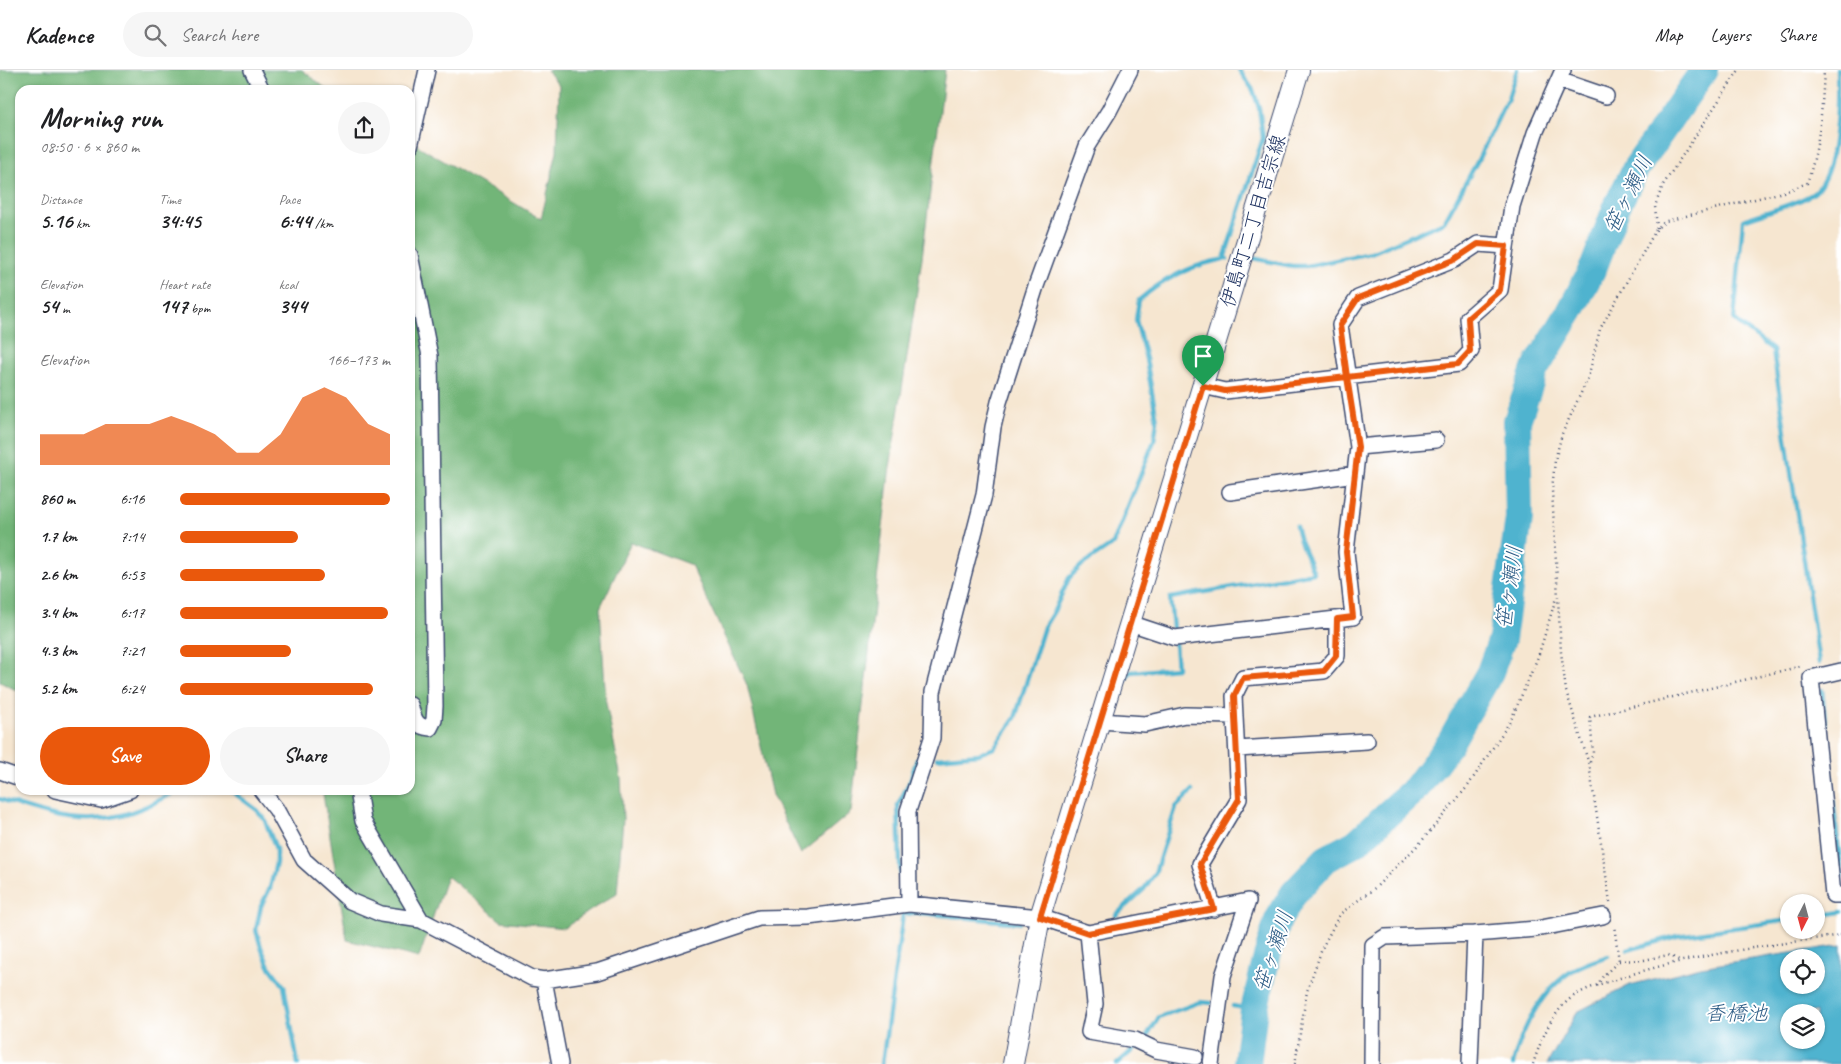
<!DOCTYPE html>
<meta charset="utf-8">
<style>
body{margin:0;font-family:Caveat,"Klee One",sans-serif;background:#f6f6f6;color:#202124;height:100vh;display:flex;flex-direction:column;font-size:19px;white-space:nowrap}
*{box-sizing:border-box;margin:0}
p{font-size:16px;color:#757577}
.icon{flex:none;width:28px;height:28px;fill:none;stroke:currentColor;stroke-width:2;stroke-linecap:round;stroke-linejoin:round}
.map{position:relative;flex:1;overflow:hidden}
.details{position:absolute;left:15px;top:15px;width:400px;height:710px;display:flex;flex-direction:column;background:#fff;border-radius:15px;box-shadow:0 1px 4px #0004}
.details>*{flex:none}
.needle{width:32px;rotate:186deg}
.controls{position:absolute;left:1780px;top:824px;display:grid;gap:10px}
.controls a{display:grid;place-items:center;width:45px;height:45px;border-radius:50%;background:#fff;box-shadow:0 1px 4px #0004;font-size:25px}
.pin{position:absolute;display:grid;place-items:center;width:42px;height:42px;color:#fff;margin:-51px -21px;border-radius:50% 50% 50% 0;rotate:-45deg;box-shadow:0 0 5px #0007}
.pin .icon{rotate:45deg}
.round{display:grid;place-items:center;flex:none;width:52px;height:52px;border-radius:26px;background:#f6f6f6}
.headline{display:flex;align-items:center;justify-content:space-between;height:85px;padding:0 25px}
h1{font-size:28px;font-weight:800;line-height:38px}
.figures{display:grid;grid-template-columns:repeat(3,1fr);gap:8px;height:85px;padding:5px 25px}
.figures div{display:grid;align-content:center}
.figures b{font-size:21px;font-weight:800}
.figures small{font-size:14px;font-weight:400}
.figures p{font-size:14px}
.chart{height:140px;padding:10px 25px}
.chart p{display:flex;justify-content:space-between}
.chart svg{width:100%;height:90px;margin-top:5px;fill:#ea580c;opacity:.7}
.action{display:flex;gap:10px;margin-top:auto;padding:10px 25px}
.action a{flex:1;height:58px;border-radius:30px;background:#ea580c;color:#fff;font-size:20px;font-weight:800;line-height:58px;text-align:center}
.action a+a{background:#f6f6f6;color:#202124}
ul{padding:0 25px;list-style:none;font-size:16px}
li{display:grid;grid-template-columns:80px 60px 1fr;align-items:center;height:38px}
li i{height:12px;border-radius:6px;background:#ea580c}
header{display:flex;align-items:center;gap:30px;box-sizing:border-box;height:70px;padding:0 25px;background:#fff;border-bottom:1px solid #e0e0e0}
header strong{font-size:24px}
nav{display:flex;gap:28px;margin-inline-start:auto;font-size:18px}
.search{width:350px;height:45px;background:#f6f6f6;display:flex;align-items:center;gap:12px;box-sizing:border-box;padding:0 18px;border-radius:28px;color:#757577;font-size:19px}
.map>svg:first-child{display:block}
</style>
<header>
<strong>Kadence</strong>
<div class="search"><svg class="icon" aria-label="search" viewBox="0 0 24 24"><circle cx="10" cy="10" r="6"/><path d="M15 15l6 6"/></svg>Search here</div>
<nav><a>Map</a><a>Layers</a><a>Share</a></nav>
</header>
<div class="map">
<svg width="1841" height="994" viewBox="0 0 1841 994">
<rect width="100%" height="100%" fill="#fff"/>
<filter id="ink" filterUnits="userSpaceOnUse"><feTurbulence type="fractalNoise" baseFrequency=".02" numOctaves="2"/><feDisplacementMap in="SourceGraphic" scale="10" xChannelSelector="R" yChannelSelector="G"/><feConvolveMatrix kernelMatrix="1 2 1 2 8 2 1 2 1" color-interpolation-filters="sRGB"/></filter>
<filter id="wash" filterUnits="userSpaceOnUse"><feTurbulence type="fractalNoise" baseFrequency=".0096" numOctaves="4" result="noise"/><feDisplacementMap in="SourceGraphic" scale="20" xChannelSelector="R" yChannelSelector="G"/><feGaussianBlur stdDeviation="1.12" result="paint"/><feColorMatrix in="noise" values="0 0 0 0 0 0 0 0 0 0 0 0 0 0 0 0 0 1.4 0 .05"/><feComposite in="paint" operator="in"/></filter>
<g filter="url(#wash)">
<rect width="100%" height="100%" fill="#f6e6d0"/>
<path fill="#72b578" stroke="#46726b" d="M 0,0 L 302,0 L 328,20 L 20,20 L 20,622 L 0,612 Z
M 547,0 L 945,0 L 922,188 L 889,404 L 851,742 L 801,784 L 772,725 L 747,615 L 691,495 L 631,472 L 600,538 L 606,633 L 621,708 L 623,749 L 617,823 L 564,858 L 501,851 L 447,806 L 419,888 L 347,870 L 323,724 L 330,720 L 410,720 L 410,71 L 541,149 L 557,82 L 559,15 Z"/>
<path fill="#50b3cf" stroke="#367196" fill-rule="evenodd" d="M 1841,875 L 1841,994 L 1547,994 L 1577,942 L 1630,915 L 1701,897 ZM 1789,888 L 1816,888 L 1816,915 L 1789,915 ZM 1789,942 L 1816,942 L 1816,970 L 1789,970 Z"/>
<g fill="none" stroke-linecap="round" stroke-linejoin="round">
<path stroke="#50b3cf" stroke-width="4.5" d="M 1252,188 L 1292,196 L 1307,196 L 1371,183 L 1444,152 L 1477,92 L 1508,28 L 1517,0
M 1224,189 L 1263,68 L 1259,38 L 1253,20 L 1239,0
M 1173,558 L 1170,528 L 1314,503 L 1300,471 L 1296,456
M 1819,593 L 1773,280 L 1734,250 L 1743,150 C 1759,144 1804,132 1815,122 C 1838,100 1838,31 1837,0
M 1125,610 L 1131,602 L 1177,598 L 1175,574
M 1822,620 L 1841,805
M 937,688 L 979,684 L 994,678 L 1015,648 L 1044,557 L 1054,541 L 1069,508 L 1082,495 L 1113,474 L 1154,371 L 1157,351 L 1146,289 L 1136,250 L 1139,230 C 1163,209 1195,193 1227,189
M 230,720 L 257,740 L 264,748 L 276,779 L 276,793 L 270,818 L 261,836 L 256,860 L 261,877 L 269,896 L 284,916 L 298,994
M 0,729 C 72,755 111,760 178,720
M 901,822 L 898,735 L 910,711 L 917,689 L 920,689
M 1116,845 L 1144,819 L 1155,803 L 1176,737 L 1192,721
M 1816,846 L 1841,842
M 1628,880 L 1677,866 L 1789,850
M 1233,936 L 1254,940
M 882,994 L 903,844 L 922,843 L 1019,853
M 1117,994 L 1146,968 L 1159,947 L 1200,932 L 1211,933
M 1513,994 C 1522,957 1542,919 1575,899 C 1585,893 1597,890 1608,886"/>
<path stroke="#50b3cf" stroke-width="28" d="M 1247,994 L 1254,940 L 1267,887 L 1278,850 L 1294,823 L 1326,789 L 1356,773 L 1417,717 L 1450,673 L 1490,602 L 1502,569 L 1519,448 L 1517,351 L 1535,299 L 1570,242 L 1594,196 L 1617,136 L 1636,98 L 1704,0"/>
</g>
</g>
<g filter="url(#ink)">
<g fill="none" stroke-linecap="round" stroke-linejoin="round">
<g stroke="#3c4a6f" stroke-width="18">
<path id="street" d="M 252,0 L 262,20
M 1559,10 L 1606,26
M 410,76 L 427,0
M 410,185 L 430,286 L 435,636 L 434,650 L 430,658 C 415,657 414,648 410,635
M 1203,316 L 1225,321 L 1459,294 L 1471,281 L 1468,248 L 1500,220 L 1512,136 L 1535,63 L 1563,0
M 1358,377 L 1436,370
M 1230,422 L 1355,404
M 1130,553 L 1175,568 L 1353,547 L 1346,482 L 1358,377 L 1340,255 L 1358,228 L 1454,190 L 1478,174 L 1506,176
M 1841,601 L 1811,608 L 1833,825 L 1841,825
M 1100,651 L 1145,654 L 1185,645 L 1235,646
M 1237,679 L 1367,671
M 0,701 L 20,708
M 55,720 L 101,730 L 130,720
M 261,720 L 276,739 L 304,790 L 350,831 L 381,844 L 421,850 L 532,908 L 544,910 L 597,902 L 759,848 L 808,847 L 909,834 L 1040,847 L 1088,863 L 1248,831 L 1223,906 L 1211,994
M 358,720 L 363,751 L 421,850
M 909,834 L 908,741 L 932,668 L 933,622 L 984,425 L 993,357 L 999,332 L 1036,216 L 1087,76 L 1109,41 L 1130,0
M 1214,839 L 1200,794 L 1239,729 L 1234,626 L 1243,608 L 1324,601 L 1337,586 L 1337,549
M 1088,863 L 1095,934 L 1089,962 L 1135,970 L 1156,980 L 1195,987
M 544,910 L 560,994
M 1372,994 L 1373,875 L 1385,867 L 1475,864
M 1470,994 L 1475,864 L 1536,859 L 1603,846"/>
</g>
<g stroke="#3c4a6f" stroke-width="22">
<path id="secondary" d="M 1013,994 L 1040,847 L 1299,0"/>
</g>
<path stroke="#3c4a6f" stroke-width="2.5" stroke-dasharray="1 4" stroke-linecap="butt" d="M 1657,158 L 1655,136 L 1663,115 L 1739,0
M 1590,692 L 1593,683 L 1590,647 L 1802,596
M 1610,832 L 1589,694 L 1566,621 L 1561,582 L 1552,420 L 1555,390 L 1562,364 L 1588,308 L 1600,259 L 1657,158 L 1666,151 L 1787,121 L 1807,113 C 1820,75 1822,40 1824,0
M 1619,891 L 1644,890 L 1668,885 L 1679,890
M 1597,916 L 1603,906 L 1619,891 L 1614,855
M 1295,994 L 1307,921 L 1323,876 L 1340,844 L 1376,817 L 1420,773 L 1468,716 L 1511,650 L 1538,587 L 1556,528
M 1533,994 C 1541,970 1552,941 1574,926 C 1588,917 1607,912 1623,907 C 1694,884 1768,876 1841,865"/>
<use href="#street" stroke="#fff" stroke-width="15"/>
<use href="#secondary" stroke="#fff" stroke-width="20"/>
</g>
</g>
<g fill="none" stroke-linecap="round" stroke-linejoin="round" filter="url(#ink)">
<g stroke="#fff" stroke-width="10">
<path id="route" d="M 1203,316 L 1040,847 L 1088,863 L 1214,839 L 1200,794 L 1239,729 L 1234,626 L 1243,608 L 1324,601 L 1336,586 L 1337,549 L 1353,547 L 1346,482 L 1358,377 L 1347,307 L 1458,294 L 1470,281 L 1468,248 L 1500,220 L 1506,176 L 1478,174 L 1454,190 L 1358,228 L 1340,255 L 1347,307 L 1225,321 L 1203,316"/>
</g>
<use href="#route" stroke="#ea580c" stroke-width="6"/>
</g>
<g text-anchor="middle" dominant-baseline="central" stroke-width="4" stroke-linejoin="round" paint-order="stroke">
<g font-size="20" fill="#1b2f5e" stroke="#fff">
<text transform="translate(1253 151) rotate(-73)">伊島町二丁目吉宗線</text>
</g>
<g font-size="21" font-style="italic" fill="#2e5d86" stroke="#fff">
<text transform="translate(1628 124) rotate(-64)">笹ヶ瀬川</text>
<text transform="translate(1509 517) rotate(-82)">笹ヶ瀬川</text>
<text transform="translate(1273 881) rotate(-72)">笹ヶ瀬川</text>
<text x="1736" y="943">香橋池</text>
</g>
</g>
</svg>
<div class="controls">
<a><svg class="needle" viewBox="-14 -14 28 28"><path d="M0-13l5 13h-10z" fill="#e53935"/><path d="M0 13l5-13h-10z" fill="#757577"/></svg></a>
<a><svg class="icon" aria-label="locate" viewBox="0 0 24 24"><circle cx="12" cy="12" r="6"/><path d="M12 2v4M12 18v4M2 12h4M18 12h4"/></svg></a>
<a><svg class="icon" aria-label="layers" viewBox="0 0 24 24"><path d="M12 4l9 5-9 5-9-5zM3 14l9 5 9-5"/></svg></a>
</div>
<div class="pin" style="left:1203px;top:316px;background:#1e9e55"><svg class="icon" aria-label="arrive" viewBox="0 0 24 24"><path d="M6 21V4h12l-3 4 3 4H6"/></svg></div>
<section class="details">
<div class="headline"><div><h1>Morning run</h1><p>08:50 · 6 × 860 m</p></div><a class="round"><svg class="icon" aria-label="share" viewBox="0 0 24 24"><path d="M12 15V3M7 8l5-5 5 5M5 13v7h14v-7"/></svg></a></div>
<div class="figures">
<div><p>Distance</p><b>5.16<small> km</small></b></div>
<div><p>Time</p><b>34:45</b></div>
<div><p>Pace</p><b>6:44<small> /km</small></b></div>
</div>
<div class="figures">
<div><p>Elevation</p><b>54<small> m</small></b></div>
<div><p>Heart rate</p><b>147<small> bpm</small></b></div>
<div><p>kcal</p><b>344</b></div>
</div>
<div class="chart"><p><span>Elevation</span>166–173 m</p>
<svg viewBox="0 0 160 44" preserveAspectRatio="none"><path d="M0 44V29L10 29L20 29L30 24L40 24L50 24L60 20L70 24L80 29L90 38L100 38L110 29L120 11L130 6L140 11L150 24L160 29V44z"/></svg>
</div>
<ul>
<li><b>860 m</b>6:16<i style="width:100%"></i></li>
<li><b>1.7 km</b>7:14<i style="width:56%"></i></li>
<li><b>2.6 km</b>6:53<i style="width:69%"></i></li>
<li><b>3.4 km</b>6:17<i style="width:99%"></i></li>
<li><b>4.3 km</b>7:21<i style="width:53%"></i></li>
<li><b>5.2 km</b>6:24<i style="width:92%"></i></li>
</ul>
<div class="action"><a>Save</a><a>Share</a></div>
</section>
</div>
